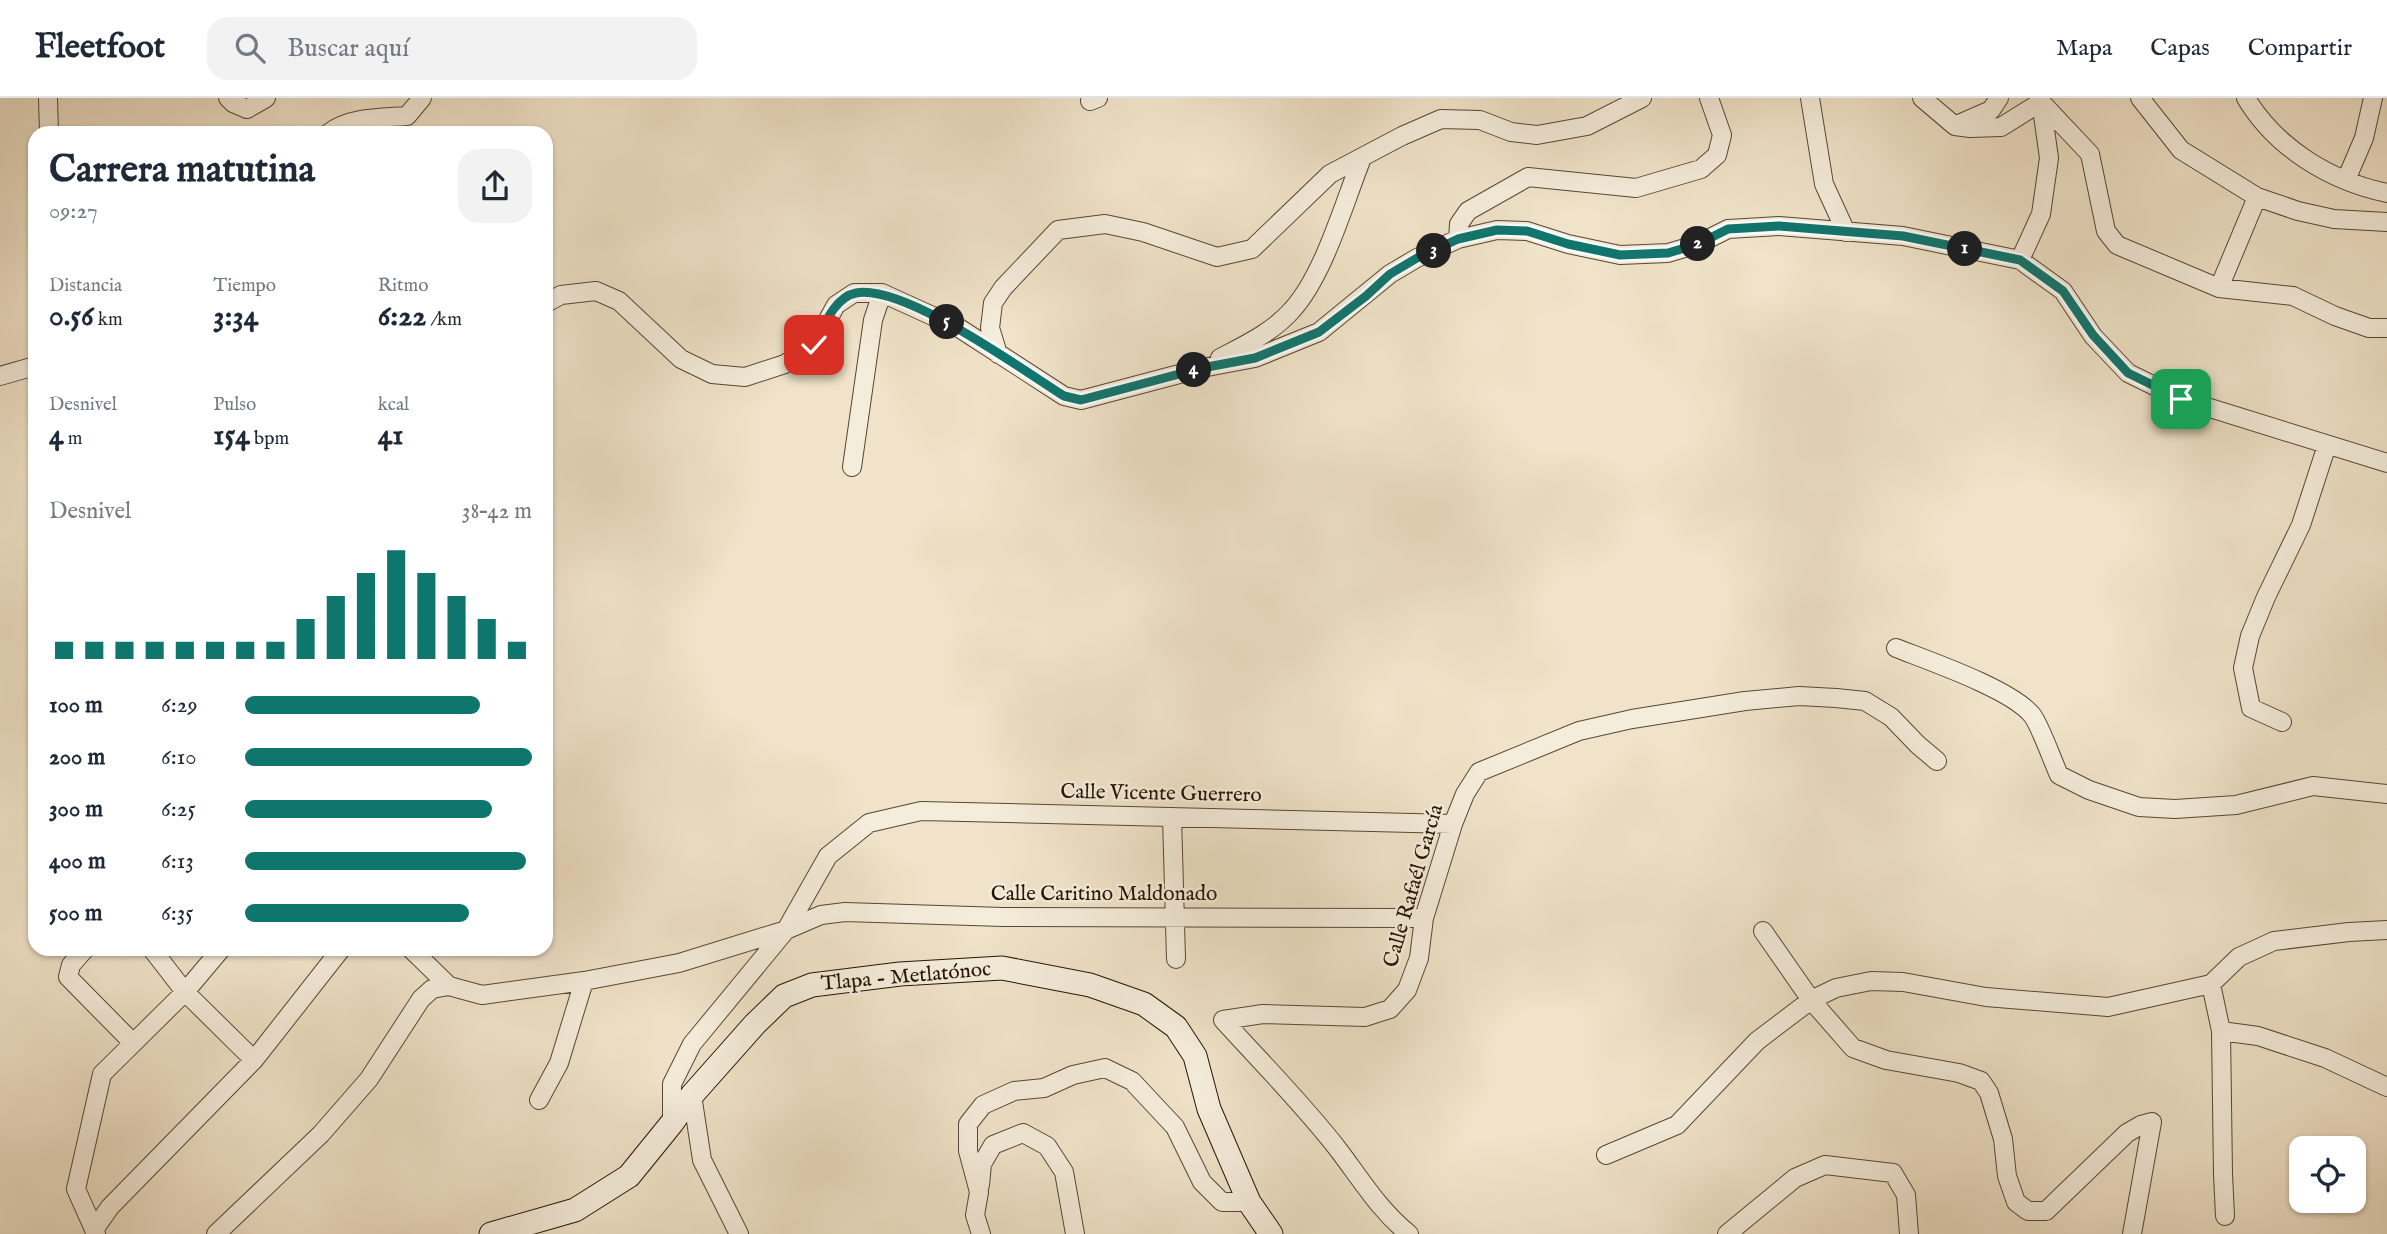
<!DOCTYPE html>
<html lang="es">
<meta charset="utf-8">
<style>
body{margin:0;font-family:"IM FELL English",serif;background:#f2f2f3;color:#1f2937;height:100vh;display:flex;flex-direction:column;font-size:26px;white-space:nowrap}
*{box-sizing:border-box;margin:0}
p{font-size:23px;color:#747a83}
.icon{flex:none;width:38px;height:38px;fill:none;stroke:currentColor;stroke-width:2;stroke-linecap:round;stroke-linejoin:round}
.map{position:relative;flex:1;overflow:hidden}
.panel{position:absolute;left:28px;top:28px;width:525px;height:830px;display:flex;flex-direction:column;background:#fff;border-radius:21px;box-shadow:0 2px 5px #0004}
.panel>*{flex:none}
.tools{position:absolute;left:2289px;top:1038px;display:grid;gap:14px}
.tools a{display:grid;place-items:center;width:77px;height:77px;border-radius:14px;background:#fff;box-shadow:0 2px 5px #0004;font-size:35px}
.pin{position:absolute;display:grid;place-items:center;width:60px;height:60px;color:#fff;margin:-30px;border-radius:14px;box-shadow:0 4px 10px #0006}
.km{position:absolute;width:35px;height:35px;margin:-18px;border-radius:50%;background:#222;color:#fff;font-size:19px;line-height:35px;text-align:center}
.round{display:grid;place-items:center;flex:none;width:74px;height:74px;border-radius:21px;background:#f2f2f3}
.headline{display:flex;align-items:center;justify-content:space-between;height:119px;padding:0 21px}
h1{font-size:38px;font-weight:700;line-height:52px}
.metrics{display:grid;grid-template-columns:repeat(3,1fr);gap:10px;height:119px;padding:7px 21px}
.metrics div{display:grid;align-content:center}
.metrics b{font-size:30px;font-weight:700}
.metrics small{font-size:19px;font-weight:400}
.metrics p{font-size:19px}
.chart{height:196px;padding:14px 21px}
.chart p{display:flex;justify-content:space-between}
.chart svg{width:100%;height:126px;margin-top:7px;stroke:#0f766e;stroke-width:6}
ul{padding:0 21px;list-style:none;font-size:23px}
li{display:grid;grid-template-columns:112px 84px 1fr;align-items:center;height:52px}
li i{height:18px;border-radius:9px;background:#0f766e}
header{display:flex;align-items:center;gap:42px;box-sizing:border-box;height:98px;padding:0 35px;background:#fff;border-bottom:2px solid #e0e1e3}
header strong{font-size:33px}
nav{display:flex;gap:38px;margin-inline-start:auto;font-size:24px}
.search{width:490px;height:63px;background:#f2f2f3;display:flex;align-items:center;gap:18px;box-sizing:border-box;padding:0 24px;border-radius:21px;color:#747a83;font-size:26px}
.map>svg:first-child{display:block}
</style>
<header>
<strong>Fleetfoot</strong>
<div class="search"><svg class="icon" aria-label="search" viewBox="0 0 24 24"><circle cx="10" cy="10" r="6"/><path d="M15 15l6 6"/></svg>Buscar aquí</div>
<nav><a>Mapa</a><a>Capas</a><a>Compartir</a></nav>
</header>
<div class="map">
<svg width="2387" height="1136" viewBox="0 0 2387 1136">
<rect width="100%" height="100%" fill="#f0e3c9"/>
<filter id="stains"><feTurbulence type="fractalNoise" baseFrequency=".00286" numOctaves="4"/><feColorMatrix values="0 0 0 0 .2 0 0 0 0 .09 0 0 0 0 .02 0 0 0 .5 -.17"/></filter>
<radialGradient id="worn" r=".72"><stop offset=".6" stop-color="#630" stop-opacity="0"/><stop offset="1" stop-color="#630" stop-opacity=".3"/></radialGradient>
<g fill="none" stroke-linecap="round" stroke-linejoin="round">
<g stroke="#574735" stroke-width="20">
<path id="street" d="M 48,0 L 49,35
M 228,0 L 233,5 L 247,11 L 266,0
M 1810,0 L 1824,86 L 1846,134
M 1922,0 L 1955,28 L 1970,30 L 2001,29 L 2041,4 L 2090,56 L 2106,133 L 2117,147 L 2219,190 L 2293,198 L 2335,218 L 2369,230 L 2387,230
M 2140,0 L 2181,52 L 2257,99 L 2298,113 L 2334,121 L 2387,124
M 2246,0 C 2276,50 2330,83 2387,95
M 1090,3 L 1098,0
M 1959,26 L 1991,12 L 1999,0
M 329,35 C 348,19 383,20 407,18 L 422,0
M 2346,82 L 2364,40 L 2373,0
M 1458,141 L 1459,126 L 1468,113 L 1528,79 L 1636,90 L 1701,71 L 1717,57 L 1722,37 L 1709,0
M 2020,162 L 2041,116 L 2049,60 L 2041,3
M 2219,190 L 2257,99
M 546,205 L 561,197 L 596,193 L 619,203 L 681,261 L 712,276 L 745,279 L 785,266 L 814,247 L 836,207 L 854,195 L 882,195 L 959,230 L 1064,298 L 1081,302 L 1202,270 L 1255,260 L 1319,234 L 1390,176 L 1417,160 L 1458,141 L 1497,132 L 1527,133 L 1568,146 L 1620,157 L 1668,155 L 1698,146 L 1728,131 L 1779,128 L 1903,138 L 2020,162 L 2063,193 L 2093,238 L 2128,275 L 2181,301 L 2387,365
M 998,256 L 990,230 L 993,205 L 1003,190 L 1058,132 L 1105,126 L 1143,134 L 1217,159 L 1252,151 L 1330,76 L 1402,38 L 1441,21 L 1480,22 L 1511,34 L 1537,37 L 1587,28 L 1642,0
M 1220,260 C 1245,247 1273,234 1292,212 C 1324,177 1344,105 1362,60
M 0,278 L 35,268
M 852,369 L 873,222 L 882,195
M 1896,550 C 1929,563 2011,591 2032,617 C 2040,627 2053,664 2059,677 L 2089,692 L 2139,709 L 2175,711 L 2236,707 L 2313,688 L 2387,696
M 2282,624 L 2251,610 L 2243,570 L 2250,538 L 2266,499 L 2301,427 L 2327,347
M 1172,719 L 1176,861
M 1763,833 L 1811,902 L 1853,950 L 1886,962 L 1959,975 L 1981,983 L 1989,995 L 2003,1041 L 2007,1078 L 2016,1104 L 2028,1113 L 2046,1113 L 2127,1035 L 2141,1027 L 2152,1024 L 2132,1136
M 86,850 L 71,867 L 68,879 L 133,945
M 151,850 L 185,894 L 254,962
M 410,850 L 449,888
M 2211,886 L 2221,933 L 2223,1076 L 2225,1118
M 1223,922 L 1263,916 L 1365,919 L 1390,911 L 1407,892 L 1419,860 L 1424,820 L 1453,726 L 1465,696 L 1479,674 L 1579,633 L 1632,621 L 1745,603 L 1799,598 L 1836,600 L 1865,603 L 1891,619 L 1918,647 L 1937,663
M 1223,922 C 1261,964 1302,1005 1337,1050 C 1360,1080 1379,1112 1409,1136
M 2221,933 L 2258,938 L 2325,960 L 2387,989
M 692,997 L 702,1062 L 739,1136
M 539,1002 L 559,965 L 584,883
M 672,1025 L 672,986 L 692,946 L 786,832 L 828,758 L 869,725 L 921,713 L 1453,726
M 1606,1057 L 1677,1027 L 1757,943 L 1811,902 L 1836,890 L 1871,883 L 1903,884 L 1986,899 L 2108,909 L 2211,886 L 2239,859 L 2274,843 L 2349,834 L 2387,832
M 980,1087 L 982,1066 L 993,1047 L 1023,1035 L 1047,1048 L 1064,1074 L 1075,1136
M 94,1132 L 110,1109 L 254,962 L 342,850
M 96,1136 L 76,1091 L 102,976 L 185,894 L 222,850
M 216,1136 L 321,1036 L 369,981 L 421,901 L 432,891 L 449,888 L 482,897 L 584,883 L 679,865 L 786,832 L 821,817 L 845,814 L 1003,819 L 1424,820
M 981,1136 L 975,1117 L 979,1094 L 968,1053 L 968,1026 L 983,1007 L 1014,993 L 1044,990 L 1073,977 L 1105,970 L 1132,983 L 1175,1029 L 1202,1084 L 1222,1104 L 1249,1104
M 1727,1136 L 1795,1080 L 1825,1067 L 1893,1075 L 1906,1097 L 1909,1136"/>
</g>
<g stroke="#241304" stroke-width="25">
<path id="secondary" d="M 491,1136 L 575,1112 L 629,1078 L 672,1025 L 692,997 L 755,926 L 784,898 L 812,887 L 900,876 L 1002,870 L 1090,887 L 1144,906 L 1176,929 L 1195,958 L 1209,1011 L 1249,1104 L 1271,1136"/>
</g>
<use href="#street" stroke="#f5eddc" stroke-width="18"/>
<use href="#secondary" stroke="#f5eddc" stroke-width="23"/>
</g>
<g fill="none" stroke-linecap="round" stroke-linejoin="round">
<g stroke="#fff" stroke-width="14">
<path id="route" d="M 814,247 C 823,230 834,199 856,195 C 904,186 1021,271 1064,298 L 1081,302 L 1202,270 L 1255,260 L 1319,234 L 1366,198 L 1390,176 L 1417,160 L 1458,141 L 1497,132 L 1527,133 L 1568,146 L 1620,157 L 1668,155 L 1698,146 L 1728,131 L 1779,128 L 1903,138 L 2020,162 L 2063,193 L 2093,237 L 2128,275 L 2181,301"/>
</g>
<use href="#route" stroke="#0f766e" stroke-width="9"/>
</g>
<g text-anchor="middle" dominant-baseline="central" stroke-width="5" stroke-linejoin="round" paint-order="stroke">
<g font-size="21" fill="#241304" stroke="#f5eddc">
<text transform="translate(1161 696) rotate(1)">Calle Vicente Guerrero</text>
<text transform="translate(1414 788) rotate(-74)">Calle Rafaél García</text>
<text x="1104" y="796">Calle Caritino Maldonado</text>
<text transform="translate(906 879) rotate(-5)">Tlapa - Metlatónoc</text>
</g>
</g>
<rect width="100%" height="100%" filter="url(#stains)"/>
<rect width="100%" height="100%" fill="url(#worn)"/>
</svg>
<div class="tools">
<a><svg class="icon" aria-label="locate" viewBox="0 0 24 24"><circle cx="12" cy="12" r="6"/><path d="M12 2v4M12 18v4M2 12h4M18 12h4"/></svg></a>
</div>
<div class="pin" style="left:2181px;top:301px;background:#1e9e55"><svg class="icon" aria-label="arrive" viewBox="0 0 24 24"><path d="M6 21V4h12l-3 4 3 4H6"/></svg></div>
<div class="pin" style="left:814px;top:247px;background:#d93025"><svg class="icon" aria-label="check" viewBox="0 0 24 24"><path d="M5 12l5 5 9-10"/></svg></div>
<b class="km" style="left:1965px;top:151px">1</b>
<b class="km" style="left:1698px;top:146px">2</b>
<b class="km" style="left:1434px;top:153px">3</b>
<b class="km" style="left:1194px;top:272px">4</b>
<b class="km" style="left:947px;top:224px">5</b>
<section class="panel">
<div class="headline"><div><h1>Carrera matutina</h1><p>09:27</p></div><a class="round"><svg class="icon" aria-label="share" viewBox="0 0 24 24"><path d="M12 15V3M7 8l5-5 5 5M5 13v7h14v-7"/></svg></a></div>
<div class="metrics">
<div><p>Distancia</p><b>0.56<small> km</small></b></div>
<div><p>Tiempo</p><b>3:34</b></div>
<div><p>Ritmo</p><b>6:22<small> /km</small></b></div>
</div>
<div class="metrics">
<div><p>Desnivel</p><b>4<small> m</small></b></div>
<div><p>Pulso</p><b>154<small> bpm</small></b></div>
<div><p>kcal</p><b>41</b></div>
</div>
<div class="chart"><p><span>Desnivel</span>38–42 m</p>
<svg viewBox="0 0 160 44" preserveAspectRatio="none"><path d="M5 44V38M15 44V38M25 44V38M35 44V38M45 44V38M55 44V38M65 44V38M75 44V38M85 44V30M95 44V22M105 44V14M115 44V6M125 44V14M135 44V22M145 44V30M155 44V38"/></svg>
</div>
<ul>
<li><b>100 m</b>6:29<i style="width:82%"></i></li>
<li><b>200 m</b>6:10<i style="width:100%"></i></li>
<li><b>300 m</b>6:25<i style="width:86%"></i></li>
<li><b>400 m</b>6:13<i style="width:98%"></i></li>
<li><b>500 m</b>6:35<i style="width:78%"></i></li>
</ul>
</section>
</div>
